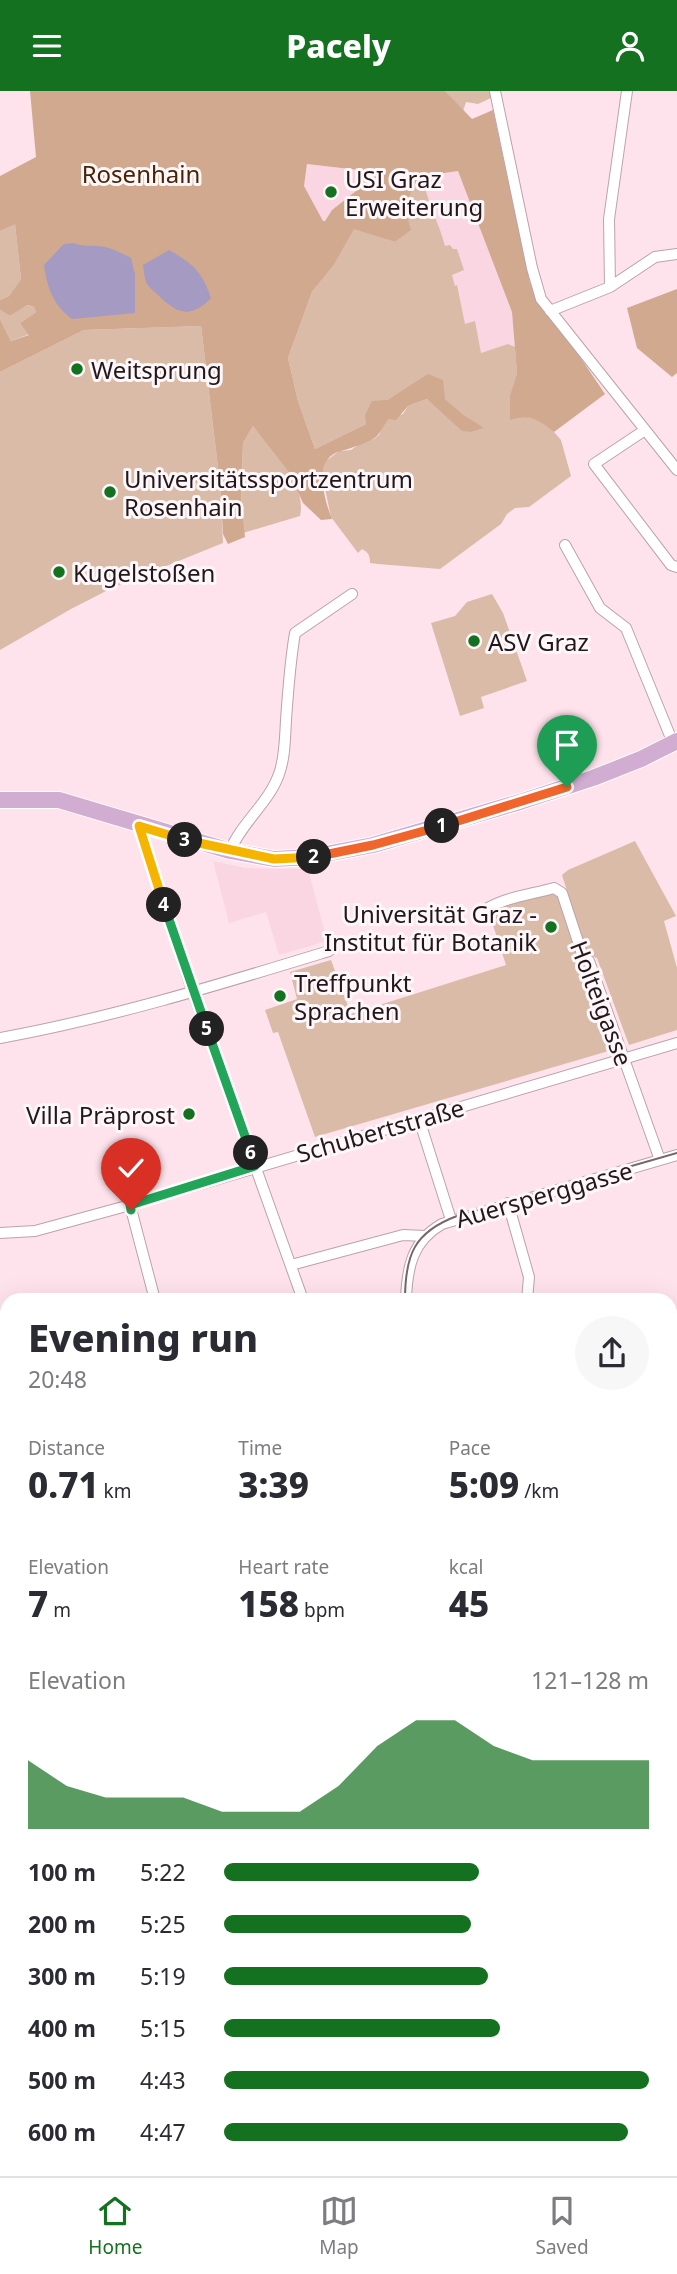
<!DOCTYPE html>
<meta charset="utf-8">
<style>
body{margin:0;font-family:"Noto Sans",sans-serif;background:#f7f7f7;color:#2b2b33;height:100vh;display:flex;flex-direction:column;font-size:26px;white-space:nowrap}
*{box-sizing:border-box;margin:0}
p{font-size:23px;color:#7c7c81}
.icon{flex:none;width:38px;height:38px;fill:none;stroke:currentColor;stroke-width:2;stroke-linecap:round;stroke-linejoin:round}
.map{position:relative;flex:1;overflow:hidden}
.details{position:absolute;left:0px;top:1202px;width:677px;height:884px;display:flex;flex-direction:column;background:#fff;border-radius:21px 21px 0 0;box-shadow:0 7px 28px #0002}
.details>*{flex:none}
.pin{position:absolute;display:grid;place-items:center;width:60px;height:60px;color:#fff;margin:-72px -30px;border-radius:50% 50% 50% 0;rotate:-45deg;box-shadow:0 0 7px #0007}
.pin .icon{rotate:45deg}
.km{position:absolute;width:35px;height:35px;margin:-18px;border-radius:50%;background:#222;color:#fff;font-size:19px;line-height:35px;text-align:center}
.round{display:grid;place-items:center;flex:none;width:74px;height:74px;border-radius:37px;background:#f7f7f7}
.overview{display:flex;align-items:center;justify-content:space-between;height:119px;padding:0 28px}
h1{font-size:38px;font-weight:800;line-height:52px}
.figures{display:grid;grid-template-columns:repeat(3,1fr);gap:10px;height:119px;padding:7px 28px}
.figures div{display:grid;align-content:center}
.figures b{font-size:35px;font-weight:800}
.figures small{font-size:19px;font-weight:400}
.figures p{font-size:19px}
.chart{height:196px;padding:14px 28px}
.chart p{display:flex;justify-content:space-between}
.chart svg{width:100%;height:126px;margin-top:7px;fill:#13711f;opacity:.7}
ul{padding:0 28px;list-style:none;font-size:23px}
li{display:grid;grid-template-columns:112px 84px 1fr;align-items:center;height:52px}
li i{height:18px;border-radius:9px;background:#13711f}
header{display:flex;justify-content:space-between;align-items:center;height:91px;padding:0 28px;background:#13711f;color:#fff;font-size:32px;font-weight:800}
.menu{display:flex;justify-content:space-around;align-items:center;height:98px;border-top:2px solid #e1e1e2;background:#fff;font-size:19px;color:#7c7c81}
.menu a{display:grid;justify-items:center;gap:4px}
.menu .current{color:#13711f}
.map>svg:first-child{display:block}
</style>
<header><svg class="icon" aria-label="menu" viewBox="0 0 24 24"><path d="M4 6h16M4 12h16M4 18h16"/></svg>Pacely<svg class="icon" aria-label="person" viewBox="0 0 24 24"><circle cx="12" cy="8" r="4"/><path d="M4 21q1-7 8-7t8 7"/></svg></header>
<div class="map">
<svg width="677" height="2085" viewBox="0 0 677 2085">
<rect width="100%" height="100%" fill="#ffe3ec"/>
<path fill="#fad6e2" d="M 307,73 L 359,78 L 356,100 L 332,119 L 325,130 L 323,131 L 304,95 Z
M 458,80 L 512,221 L 517,282 L 420,290 L 410,297 L 423,85 Z
M 213,770 L 246,777 L 308,778 L 327,850 L 279,864 L 266,821 L 229,832 Z"/>
<path fill="#d9bba8" d="M 445,0 L 490,0 L 491,7 L 478,13 L 466,11 L 463,20 Z
M 423,85 C 426,110 439,131 445,155 L 450,154 L 453,158 L 457,158 L 464,179 L 452,184 L 455,195 L 457,194 L 465,233 L 475,230 L 481,262 L 508,253 L 515,256 L 517,282 L 512,300 L 511,328 L 523,324 L 537,328 L 554,341 L 561,349 L 571,385 L 529,416 L 515,417 L 507,423 L 501,433 L 440,478 L 378,473 L 370,472 C 370,464 368,461 362,458 L 358,462 L 331,426 L 322,383 L 326,370 L 339,360 L 351,359 L 364,350 L 374,348 L 379,344 L 382,335 L 389,328 L 403,323 L 408,315 L 427,308 L 472,341 L 483,337 L 469,331 L 423,287 L 387,309 L 366,333 L 315,358 L 298,310 L 288,267 L 312,201 L 334,174 L 354,137 L 395,151 L 410,139 C 403,113 407,105 423,85 Z
M 15,132 L 21,188 L 9,205 L 0,209 L 0,140 Z
M 26,214 L 34,216 L 36,221 L 20,232 L 30,243 L 11,250 L 0,228 L 0,219 L 10,225 Z
M 201,235 L 220,393 L 223,452 L 112,497 L 71,518 L 0,559 L 0,281 L 84,239 Z
M 253,335 C 273,358 307,392 300,425 L 243,442 L 241,413 L 243,352 Z
M 492,503 L 503,522 L 527,590 L 481,606 L 484,617 L 460,625 L 431,532 L 455,525 L 467,511 Z
M 635,750 L 676,825 L 664,830 L 677,877 L 677,939 L 629,954 L 597,867 L 587,863 L 562,784 L 568,779 Z
M 557,799 L 612,959 L 315,1046 L 278,941 L 273,942 L 265,919 L 297,908 L 290,881 L 331,869 L 351,923 L 506,874 L 488,819 Z
M 677,1835 L 677,1972 L 670,1971 L 670,1836 Z"/>
<path fill="#d0a98f" fill-rule="evenodd" d="M 30,0 L 445,0 L 472,28 L 493,19 L 530,192 L 605,303 L 554,341 C 538,329 531,322 510,329 L 510,305 L 517,282 L 512,221 L 458,80 L 423,85 C 407,105 403,113 411,139 L 395,151 L 354,138 L 334,174 L 312,201 L 288,267 L 298,310 L 315,358 L 366,333 L 365,324 L 372,310 L 387,309 L 428,283 L 443,289 L 445,308 L 462,323 L 484,337 L 472,341 L 462,340 L 427,308 L 408,315 L 396,329 L 389,328 C 384,333 381,341 376,346 C 368,352 351,357 341,360 C 312,367 324,408 332,428 L 321,429 L 303,412 L 289,381 L 253,335 L 243,352 L 241,411 L 245,446 L 228,453 L 223,443 L 220,393 L 201,235 L 84,239 L 0,281 L 0,228 L 11,250 L 29,244 L 20,232 L 36,221 L 34,216 L 27,214 L 10,225 L 0,219 L 0,209 L 9,205 L 21,188 L 15,133 L 0,140 L 0,85 L 36,66 ZM 307,73 L 359,79 L 356,100 L 332,119 L 325,130 L 323,130 L 304,95 Z
M 677,198 L 677,282 L 672,286 L 637,257 L 627,217 Z"/>
<path fill="#a49ac2" d="M 74,152 C 84,156 87,154 97,155 C 109,155 121,162 131,167 L 135,183 L 135,222 L 72,228 C 53,214 47,196 44,174 L 64,153 Z
M 169,159 C 193,173 202,180 211,207 C 191,228 177,223 158,204 C 154,200 148,196 146,191 C 144,186 144,179 143,174 Z"/>
<g fill="none" stroke-linecap="round" stroke-linejoin="round">
<g stroke="#bca2ab" stroke-width="12">
<path id="street" d="M 495,0 L 532,177 L 541,208 L 677,379
M 610,196 L 609,128 L 627,0
M 550,220 L 610,196 L 655,166 L 677,163
M 645,339 L 594,373 L 671,474 L 677,476
M 565,454 L 600,517 L 626,537 L 673,652
M 139,735 L 189,890 L 303,1209
M 230,760 C 241,732 269,712 279,683 C 285,667 285,646 286,629 C 288,600 290,571 295,542 L 352,503
M 478,824 C 497,807 530,804 554,797 L 562,802 L 584,869 L 589,870 L 660,1069
M 0,947 C 111,927 221,893 329,860
M 419,1028 L 451,1129
M 508,1112 L 529,1186 L 527,1209
M 130,1114 L 155,1209
M 0,1142 L 35,1140 L 130,1114 L 677,952
M 291,1174 L 403,1144 L 425,1145
M 406,1209 C 407,1177 412,1150 442,1133 L 677,1064
M 0,1343 L 7,1344
M 670,1568 L 677,1572
M 0,1644 L 7,1646
M 0,1819 L 3,1819
M 0,1970 L 2,1944
M 670,2073 L 677,2076
M 270,2079 L 325,2085
M 404,2079 L 417,2085
M 86,2085 L 88,2079
M 233,2085 L 235,2079
M 341,2085 L 344,2079
M 539,2085 L 543,2079
M 595,2085 L 597,2079"/>
</g>
<g stroke="#bca2ab" stroke-width="17">
<path id="secondary" d="M 0,1771 L 7,1771
M 670,1814 L 677,1814"/>
</g>
<g stroke="#fff" stroke-width="18">
<path id="primary" d="M 0,709 L 59,709 L 230,760 L 274,768 L 310,766 L 373,754 L 520,711 L 593,687 L 641,668 L 677,650
M 0,1537 L 7,1539
M 670,1724 L 677,1726"/>
</g>
<use href="#street" stroke="#fff" stroke-width="10"/>
<use href="#secondary" stroke="#e8d6e8" stroke-width="14"/>
<use href="#primary" stroke="#d0add1" stroke-width="16"/>
<path stroke="#77666b" stroke-width="2" d="M 405,1209 C 405,1164 414,1141 457,1125 L 677,1062
M 0,1773 L 7,1773
M 670,1813 L 677,1812"/>
</g>
<g fill="none" stroke-linecap="round" stroke-linejoin="round">
<g stroke="#fff" stroke-width="14">
<path id="split-1" d="M 442,735 L 567,696"/>
</g>
<g stroke="#fff" stroke-width="14">
<path id="split-2" d="M 314,766 L 373,754 L 442,735"/>
</g>
<g stroke="#fff" stroke-width="14">
<path id="split-3" d="M 185,749 L 274,768 L 314,766"/>
</g>
<g stroke="#fff" stroke-width="14">
<path id="split-4" d="M 164,814 L 139,735 L 185,749"/>
</g>
<g stroke="#fff" stroke-width="14">
<path id="split-5" d="M 164,814 L 207,938"/>
</g>
<g stroke="#fff" stroke-width="14">
<path id="split-6" d="M 207,938 L 251,1062"/>
</g>
<g stroke="#fff" stroke-width="14">
<path id="split-7" d="M 131,1119 L 130,1114 L 255,1075 L 251,1062"/>
</g>
<use href="#split-1" stroke="#f0652b" stroke-width="9"/>
<use href="#split-2" stroke="#f0652b" stroke-width="9"/>
<use href="#split-3" stroke="#f5b400" stroke-width="9"/>
<use href="#split-4" stroke="#f5b400" stroke-width="9"/>
<use href="#split-5" stroke="#22a559" stroke-width="9"/>
<use href="#split-6" stroke="#22a559" stroke-width="9"/>
<use href="#split-7" stroke="#22a559" stroke-width="9"/>
</g>
<g fill="#13711f" stroke="#fdf7f9" stroke-width="2.5">
<circle cx="331" cy="101" r="7"/>
<circle cx="77" cy="278" r="7"/>
<circle cx="110" cy="401" r="7"/>
<circle cx="59" cy="481" r="7"/>
<circle cx="474" cy="550" r="7"/>
<circle cx="551" cy="836" r="7"/>
<circle cx="280" cy="905" r="7"/>
<circle cx="189" cy="1023" r="7"/>
</g>
<g text-anchor="middle" dominant-baseline="central" stroke-width="6" stroke-linejoin="round" paint-order="stroke">
<g font-size="24" fill="#492404" stroke="#fdf7f9">
<text x="141" y="82">Rosenhain</text>
</g>
<g font-size="24" fill="#22181b" stroke="#fdf7f9" text-anchor="start">
<text x="345" y="87">USI Graz<tspan x="345" dy="28">Erweiterung</tspan></text>
<text x="91" y="278">Weitsprung</text>
<text x="124" y="387">Universitätssportzentrum<tspan x="124" dy="28">Rosenhain</tspan></text>
<text x="73" y="481">Kugelstoßen</text>
<text x="488" y="550">ASV Graz</text>
<text x="537" y="822" text-anchor="end">Universität Graz -<tspan x="537" dy="28">Institut für Botanik</tspan></text>
<text x="294" y="891">Treffpunkt<tspan x="294" dy="28">Sprachen</tspan></text>
<text x="175" y="1023" text-anchor="end">Villa Präprost</text>
</g>
<g font-size="24" fill="#22181b" stroke="#fdf7f9">
<text transform="translate(602 912) rotate(69)">Holteigasse</text>
<text transform="translate(380 1039) rotate(-16)">Schubertstraße</text>
<text transform="translate(544 1103) rotate(-16)">Auersperggasse</text>
</g>
</g>
</svg>
<div class="pin" style="left:567px;top:696px;background:#1e9e55"><svg class="icon" aria-label="arrive" viewBox="0 0 24 24"><path d="M6 21V4h12l-3 4 3 4H6"/></svg></div>
<div class="pin" style="left:131px;top:1119px;background:#d93025"><svg class="icon" aria-label="check" viewBox="0 0 24 24"><path d="M5 12l5 5 9-10"/></svg></div>
<b class="km" style="left:442px;top:735px">1</b>
<b class="km" style="left:314px;top:766px">2</b>
<b class="km" style="left:185px;top:749px">3</b>
<b class="km" style="left:164px;top:814px">4</b>
<b class="km" style="left:207px;top:938px">5</b>
<b class="km" style="left:251px;top:1062px">6</b>
<section class="details">
<div class="overview"><div><h1>Evening run</h1><p>20:48</p></div><a class="round"><svg class="icon" aria-label="share" viewBox="0 0 24 24"><path d="M12 15V3M7 8l5-5 5 5M5 13v7h14v-7"/></svg></a></div>
<div class="figures">
<div><p>Distance</p><b>0.71<small> km</small></b></div>
<div><p>Time</p><b>3:39</b></div>
<div><p>Pace</p><b>5:09<small> /km</small></b></div>
</div>
<div class="figures">
<div><p>Elevation</p><b>7<small> m</small></b></div>
<div><p>Heart rate</p><b>158<small> bpm</small></b></div>
<div><p>kcal</p><b>45</b></div>
</div>
<div class="chart"><p><span>Elevation</span>121–128 m</p>
<svg viewBox="0 0 160 44" preserveAspectRatio="none"><path d="M0 44V20L10 29L20 33L30 33L40 33L50 38L60 38L70 38L80 29L90 15L100 6L110 6L120 15L130 20L140 20L150 20L160 20V44z"/></svg>
</div>
<ul>
<li><b>100 m</b>5:22<i style="width:60%"></i></li>
<li><b>200 m</b>5:25<i style="width:58%"></i></li>
<li><b>300 m</b>5:19<i style="width:62%"></i></li>
<li><b>400 m</b>5:15<i style="width:65%"></i></li>
<li><b>500 m</b>4:43<i style="width:100%"></i></li>
<li><b>600 m</b>4:47<i style="width:95%"></i></li>
</ul>
</section>
</div>
<nav class="menu">
<a class="current"><svg class="icon" aria-label="home" viewBox="0 0 24 24"><path d="M3 11l9-7 9 7M6 9v11h12V9"/></svg>Home</a>
<a><svg class="icon" aria-label="map" viewBox="0 0 24 24"><path d="M3 6l6-2 6 2 6-2v14l-6 2-6-2-6 2zM9 4v14M15 6v14"/></svg>Map</a>
<a><svg class="icon" aria-label="saved" viewBox="0 0 24 24"><path d="M7 4h10v16l-5-4-5 4z"/></svg>Saved</a>
</nav>
